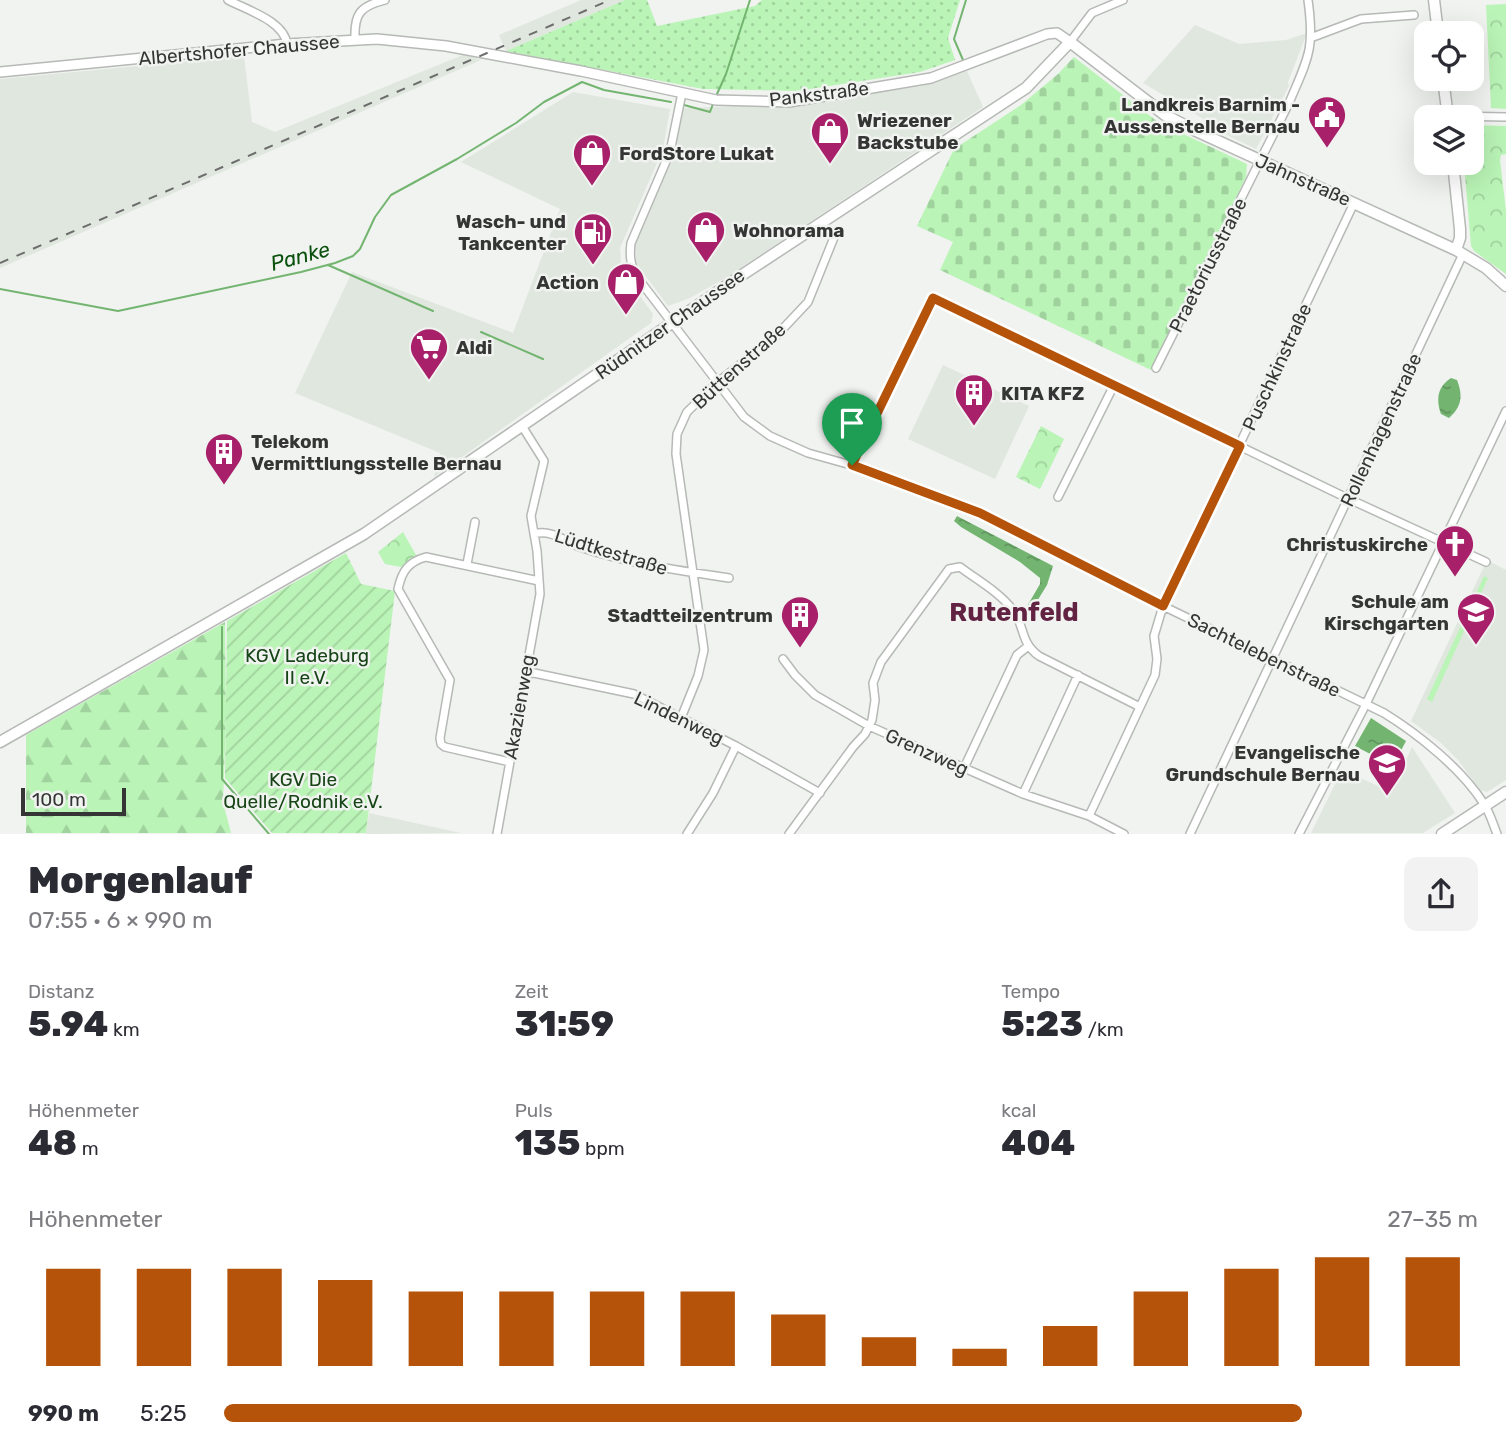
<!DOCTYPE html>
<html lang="de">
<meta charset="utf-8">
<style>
body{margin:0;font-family:Rubik,sans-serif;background:#f2f2f3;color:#2b2b33;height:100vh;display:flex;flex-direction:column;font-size:26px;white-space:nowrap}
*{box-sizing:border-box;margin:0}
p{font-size:23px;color:#7c7c81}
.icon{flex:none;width:38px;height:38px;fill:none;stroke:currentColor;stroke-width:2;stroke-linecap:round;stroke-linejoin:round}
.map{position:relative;height:834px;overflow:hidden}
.details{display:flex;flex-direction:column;background:#fff;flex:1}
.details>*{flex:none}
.buttons{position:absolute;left:1414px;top:21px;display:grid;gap:14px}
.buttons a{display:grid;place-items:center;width:70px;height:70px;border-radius:14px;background:#fff;box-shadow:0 7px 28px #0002;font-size:35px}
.scale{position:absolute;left:21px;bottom:18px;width:105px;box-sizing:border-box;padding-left:7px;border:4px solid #343534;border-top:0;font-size:19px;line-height:24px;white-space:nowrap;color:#343534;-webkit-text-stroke:5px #f0f3f0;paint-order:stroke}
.pin{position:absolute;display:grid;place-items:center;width:60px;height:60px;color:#fff;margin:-72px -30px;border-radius:50% 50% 50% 0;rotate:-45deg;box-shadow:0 0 7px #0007}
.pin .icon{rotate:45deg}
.round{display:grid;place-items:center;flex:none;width:74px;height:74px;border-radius:14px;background:#f2f2f3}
.overview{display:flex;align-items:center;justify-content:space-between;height:119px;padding:0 28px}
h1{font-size:38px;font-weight:800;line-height:52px}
.metrics{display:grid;grid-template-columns:repeat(3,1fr);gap:10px;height:119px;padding:7px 28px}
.metrics div{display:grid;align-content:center}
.metrics b{font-size:35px;font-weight:800}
.metrics small{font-size:19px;font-weight:400}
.metrics p{font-size:19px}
.chart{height:196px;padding:14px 28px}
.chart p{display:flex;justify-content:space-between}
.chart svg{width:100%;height:126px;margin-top:7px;stroke:#b45309;stroke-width:6}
ul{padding:0 28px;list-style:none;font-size:23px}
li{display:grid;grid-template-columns:112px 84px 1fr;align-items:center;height:52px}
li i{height:18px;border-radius:9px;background:#b45309}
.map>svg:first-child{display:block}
</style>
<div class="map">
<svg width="1506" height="834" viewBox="0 0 1506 834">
<defs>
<pattern id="grass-dots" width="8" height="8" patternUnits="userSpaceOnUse" patternTransform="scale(1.75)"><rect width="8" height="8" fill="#baf4b6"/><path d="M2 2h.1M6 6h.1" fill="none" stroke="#a0d29d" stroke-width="1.8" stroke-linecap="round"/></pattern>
<pattern id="forest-firs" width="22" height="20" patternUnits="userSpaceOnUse" patternTransform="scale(1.75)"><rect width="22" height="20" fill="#baf4b6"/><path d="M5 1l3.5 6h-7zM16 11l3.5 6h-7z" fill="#a0d29d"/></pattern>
<pattern id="cemetery-stones" width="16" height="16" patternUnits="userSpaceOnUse" patternTransform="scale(1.75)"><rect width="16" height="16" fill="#baf4b6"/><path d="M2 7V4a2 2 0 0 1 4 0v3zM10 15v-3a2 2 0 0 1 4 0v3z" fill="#a0d29d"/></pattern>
<pattern id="park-crowns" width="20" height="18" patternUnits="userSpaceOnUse" patternTransform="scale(1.75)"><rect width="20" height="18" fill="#baf4b6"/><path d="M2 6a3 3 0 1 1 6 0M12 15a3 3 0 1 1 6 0" fill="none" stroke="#a0d29d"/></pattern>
<pattern id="garden-furrows" width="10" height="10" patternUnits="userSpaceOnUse" patternTransform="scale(1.75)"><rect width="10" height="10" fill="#baf4b6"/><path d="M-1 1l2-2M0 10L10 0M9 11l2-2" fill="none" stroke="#a0d29d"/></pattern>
<pattern id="water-ripples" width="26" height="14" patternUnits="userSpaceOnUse" patternTransform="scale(1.75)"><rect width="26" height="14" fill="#73b570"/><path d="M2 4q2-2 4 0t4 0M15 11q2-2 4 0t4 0" fill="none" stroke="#5f945d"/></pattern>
</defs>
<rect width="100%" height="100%" fill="#f0f3f0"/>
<path fill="#e0e7df" d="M 581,0 L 625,0 L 506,51 L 499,35 Z
M 1195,25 L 1239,44 L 1286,40 L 1307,33 L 1288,82 L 1289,86 L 1256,149 L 1210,127 L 1202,118 L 1143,83 Z
M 465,54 L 481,60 L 0,268 L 0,79 L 244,56 L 252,122 L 275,132 Z
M 967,71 L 983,107 L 727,277 L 690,298 L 668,306 L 636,263 L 635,243 L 674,152 L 684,108 L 800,104 L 922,86 Z
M 573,92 L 670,109 L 663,149 L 620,248 L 621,263 L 624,274 L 653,314 L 651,323 L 434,477 L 440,453 L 295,393 L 352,272 L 513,333 L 560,209 L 461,162 Z
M 943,365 L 1029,406 L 995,479 L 908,439 Z
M 1487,560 L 1506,570 L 1506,780 L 1487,792 L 1480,790 L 1458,760 L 1441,743 L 1411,721 Z
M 1412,747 L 1455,813 L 1423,833 L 1311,833 L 1342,770 L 1385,789 L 1395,771 L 1400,773 Z
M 369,813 L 461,833 L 366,834 Z"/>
<path fill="url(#grass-dots)" d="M 625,0 L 647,0 L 657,26 L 755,6 L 762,0 L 960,0 L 948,38 L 955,60 L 920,72 L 797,91 L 703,89 L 506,51 Z"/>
<path fill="url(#forest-firs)" d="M 225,622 L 226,717 L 223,802 L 231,833 L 26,833 L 26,735 Z"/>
<path fill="url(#cemetery-stones)" d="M 1074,57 L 1158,122 L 1247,164 L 1246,177 L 1151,370 L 940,270 L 953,242 L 917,226 L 954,149 L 1021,105 L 1058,74 Z"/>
<path fill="url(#park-crowns)" d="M 1506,4 L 1506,109 L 1491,108 L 1486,5 Z
M 1472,125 L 1506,126 L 1506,154 L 1501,155 L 1500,160 L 1506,211 L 1506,274 L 1474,251 L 1471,246 L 1464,163 L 1472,163 Z
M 1041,426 L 1064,439 L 1040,489 L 1016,477 Z
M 403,532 L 416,555 L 401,567 L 385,564 L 378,552 Z"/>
<path fill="url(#garden-furrows)" d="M 346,553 L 361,584 L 395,591 L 366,833 L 272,833 L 225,778 L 227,621 Z"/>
<path fill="#baf4b6" d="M 1484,576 L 1488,578 L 1432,702 L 1427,699 Z"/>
<path fill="url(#water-ripples)" d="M 1451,378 L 1457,380 C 1463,395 1462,407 1449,418 L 1441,414 C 1436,400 1437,387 1451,378 Z
M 957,516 L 1053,566 L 1047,585 L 1031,611 L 1028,612 L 1026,608 L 1040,584 L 1040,578 L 1020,562 L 961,527 L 954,521 Z
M 1371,718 L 1406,741 L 1393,766 L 1355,746 Z"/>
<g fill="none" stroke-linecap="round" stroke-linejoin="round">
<path stroke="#73b570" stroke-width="2" d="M 963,60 L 954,39 L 966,0
M 717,94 L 726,74 L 750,0
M 684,105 L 710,112 L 713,104
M 328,265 L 433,311
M 0,289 L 118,311 L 301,272 L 335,263 L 353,256 L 360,249 L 375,217 L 391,195 L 457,159 L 516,123 L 544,102 L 582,82 L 604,90 L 671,102
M 481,332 L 543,359
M 222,627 L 222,779 L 269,834"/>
<g stroke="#b6b9b6" stroke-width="10">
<path id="minor" d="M 228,0 C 247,10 284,21 287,44
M 1313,37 L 1361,19 L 1414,15
M 355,39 C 354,14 360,6 385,0
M 1070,42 L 1092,13 L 1123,0
M 682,93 L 670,152 L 631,243 C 629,259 631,268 640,281 L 744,417 L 770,436 L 808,453 L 851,465 L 980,513 L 1163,606 L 1384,713 C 1418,734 1462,769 1484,804 C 1490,813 1493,824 1497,834
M 1447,116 L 1506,117
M 1156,368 L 1289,103 C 1308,58 1315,50 1308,0
M 851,465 L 933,298 L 1349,499 L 1486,562
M 1058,497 L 1114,385
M 534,534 C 551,529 565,541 580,547 C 630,564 677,570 729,578
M 467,564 L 475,522
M 783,659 L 795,675 L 815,695 L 869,726 L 1023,794 L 1089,816 L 1155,675 L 1157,659 L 1154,636 L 1163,606 L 1354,203
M 527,674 L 534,673 L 634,694 L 736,746 L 820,793
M 681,718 L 698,676 L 704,650 L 676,454 L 677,434 L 687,412 L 718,382 L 776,336 L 808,302 L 835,235
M 510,762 L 445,747 L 441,744 L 440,738 L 450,680 L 398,589 C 402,571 408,562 426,557 L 539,581
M 964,768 L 1017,655 L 1027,647
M 1023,794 L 1078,675
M 1089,816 L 1124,834
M 497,834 L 540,594 L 537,551 L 531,516 L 544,461 L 522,426
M 687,834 L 713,793 L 736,746
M 789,834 L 853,747 L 865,734 L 872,720 L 875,700 L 873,683 L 881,662 L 949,569 L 960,567 C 977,580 999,592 1012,609 C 1026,627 1019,641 1039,656 L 1140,707
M 1190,834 L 1463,254
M 1299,834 L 1366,704 L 1506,411"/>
</g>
<g stroke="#b6b9b6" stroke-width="12">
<path id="tertiary" d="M 0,72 L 287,44 L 377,39 L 446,46 L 581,71 L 716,100 L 789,102 L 931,78 L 1047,34 L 1057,33 L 1070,42"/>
</g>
<g stroke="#b6b9b6" stroke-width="13">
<path id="secondary" d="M 1434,0 L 1438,33
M 1443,79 L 1448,117
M 1453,163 L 1460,229 L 1460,238 L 1456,250
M 0,742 L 364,534 L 739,277 L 1026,88 L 1070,42 L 1165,115 L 1194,130 L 1456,250 L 1486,268 L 1506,286
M 1442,834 L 1506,792"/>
</g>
<use href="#minor" stroke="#fff" stroke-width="7"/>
<use href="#tertiary" stroke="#fff" stroke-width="9"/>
<use href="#secondary" stroke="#fff" stroke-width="10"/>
<path stroke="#6c6d6c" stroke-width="2" stroke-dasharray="9 9" stroke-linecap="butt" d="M 0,263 L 610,0"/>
</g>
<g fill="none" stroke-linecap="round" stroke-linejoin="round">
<g stroke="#fff" stroke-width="14">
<path id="route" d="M 933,298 L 1240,446 L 1163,606 L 980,513 L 852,465 Z"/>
</g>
<use href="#route" stroke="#b45309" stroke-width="9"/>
</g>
<defs>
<g id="civic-pin" transform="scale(2.0125)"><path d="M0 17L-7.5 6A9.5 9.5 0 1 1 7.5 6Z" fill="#a72069" stroke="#f0f3f0"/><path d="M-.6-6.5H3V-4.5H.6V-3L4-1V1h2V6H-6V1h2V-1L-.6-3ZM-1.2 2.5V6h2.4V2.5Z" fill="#fff"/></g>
<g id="shop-pin" transform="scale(2.0125)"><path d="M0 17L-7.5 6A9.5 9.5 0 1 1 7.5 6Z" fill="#a72069" stroke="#f0f3f0"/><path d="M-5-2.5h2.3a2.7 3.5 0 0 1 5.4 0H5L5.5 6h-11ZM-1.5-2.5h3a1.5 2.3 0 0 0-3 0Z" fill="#fff"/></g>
<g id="fuel-pin" transform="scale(2.0125)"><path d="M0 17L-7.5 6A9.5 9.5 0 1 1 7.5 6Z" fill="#a72069" stroke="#f0f3f0"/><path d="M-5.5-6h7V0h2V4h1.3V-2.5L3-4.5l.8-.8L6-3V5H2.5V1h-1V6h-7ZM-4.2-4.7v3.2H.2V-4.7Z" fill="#fff"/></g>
<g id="supermarket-pin" transform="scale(2.0125)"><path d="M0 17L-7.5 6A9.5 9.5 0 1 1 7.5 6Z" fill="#a72069" stroke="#f0f3f0"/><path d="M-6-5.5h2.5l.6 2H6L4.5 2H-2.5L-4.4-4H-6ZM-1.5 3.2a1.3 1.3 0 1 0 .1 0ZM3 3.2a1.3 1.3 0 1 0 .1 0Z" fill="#fff"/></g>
<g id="building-pin" transform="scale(2.0125)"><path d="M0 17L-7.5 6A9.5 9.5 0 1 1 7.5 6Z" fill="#a72069" stroke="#f0f3f0"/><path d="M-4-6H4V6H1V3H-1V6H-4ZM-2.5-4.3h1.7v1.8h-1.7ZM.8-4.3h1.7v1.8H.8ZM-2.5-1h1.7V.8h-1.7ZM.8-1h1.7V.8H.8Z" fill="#fff"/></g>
<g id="church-pin" transform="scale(2.0125)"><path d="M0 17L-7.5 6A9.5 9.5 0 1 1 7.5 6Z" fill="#a72069" stroke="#f0f3f0"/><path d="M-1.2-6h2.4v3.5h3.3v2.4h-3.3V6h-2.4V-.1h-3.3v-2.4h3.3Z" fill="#fff"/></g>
<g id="school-pin" transform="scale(2.0125)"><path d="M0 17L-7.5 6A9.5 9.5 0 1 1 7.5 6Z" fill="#a72069" stroke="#f0f3f0"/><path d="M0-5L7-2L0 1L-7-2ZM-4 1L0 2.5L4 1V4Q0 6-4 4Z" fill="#fff"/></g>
</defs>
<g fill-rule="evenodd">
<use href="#civic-pin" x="1327" y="115"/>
<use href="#shop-pin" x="830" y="131"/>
<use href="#shop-pin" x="592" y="153"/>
<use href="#shop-pin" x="706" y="230"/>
<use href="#fuel-pin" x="593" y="232"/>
<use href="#shop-pin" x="626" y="282"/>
<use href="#supermarket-pin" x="429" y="347"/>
<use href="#building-pin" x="974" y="393"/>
<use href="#building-pin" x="224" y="452"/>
<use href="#church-pin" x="1455" y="544"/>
<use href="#school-pin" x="1476" y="612"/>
<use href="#building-pin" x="800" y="615"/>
<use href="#school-pin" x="1387" y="763"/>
</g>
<g text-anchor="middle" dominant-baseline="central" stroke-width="5" stroke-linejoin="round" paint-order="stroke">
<g font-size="19" fill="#343534" stroke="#f0f3f0">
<text transform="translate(239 50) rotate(-5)">Albertshofer Chaussee</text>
<text transform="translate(819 94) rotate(-7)">Pankstraße</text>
<text transform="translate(1303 180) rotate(24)">Jahnstraße</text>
<text transform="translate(1208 265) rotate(-63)">Praetoriusstraße</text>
<text transform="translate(670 324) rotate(-35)">Rüdnitzer Chaussee</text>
<text transform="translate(739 366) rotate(-42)">Büttenstraße</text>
<text transform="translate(1277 367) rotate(-65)">Puschkinstraße</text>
<text transform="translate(1381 430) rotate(-65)">Rollenhagenstraße</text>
<text transform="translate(611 552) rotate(17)">Lüdtkestraße</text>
<text transform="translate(1264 655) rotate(26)">Sachtelebenstraße</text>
<text transform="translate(519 707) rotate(-80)">Akazienweg</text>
<text transform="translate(679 718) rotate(26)">Lindenweg</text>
<text transform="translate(927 752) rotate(24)">Grenzweg</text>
</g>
<g font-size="19" font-weight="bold" fill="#343534" stroke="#f0f3f0" text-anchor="end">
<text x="1300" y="104">Landkreis Barnim -<tspan x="1300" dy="22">Aussenstelle Bernau</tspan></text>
<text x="857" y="120" text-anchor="start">Wriezener<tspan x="857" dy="22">Backstube</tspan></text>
<text x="619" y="153" text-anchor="start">FordStore Lukat</text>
<text x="566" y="221">Wasch- und<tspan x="566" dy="22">Tankcenter</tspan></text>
<text x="733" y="230" text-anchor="start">Wohnorama</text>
<text x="599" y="282">Action</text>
<text x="456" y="347" text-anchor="start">Aldi</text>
<text x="1001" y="393" text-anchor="start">KITA KFZ</text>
<text x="251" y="441" text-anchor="start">Telekom<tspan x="251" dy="22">Vermittlungsstelle Bernau</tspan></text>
<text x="1428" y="544">Christuskirche</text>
<text x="1449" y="601">Schule am<tspan x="1449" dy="22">Kirschgarten</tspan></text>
<text x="773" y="615">Stadtteilzentrum</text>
<text x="1360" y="752">Evangelische<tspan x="1360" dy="22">Grundschule Bernau</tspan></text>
</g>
<g font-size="19" fill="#174517" stroke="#f0f3f0">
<text x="307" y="655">KGV Ladeburg<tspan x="307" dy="22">II e.V.</tspan></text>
<text x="303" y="779">KGV Die<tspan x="303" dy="22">Quelle/Rodnik e.V.</tspan></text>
</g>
<g font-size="21" font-style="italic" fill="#09510c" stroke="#f0f3f0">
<text transform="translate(300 256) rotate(-15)">Panke</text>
</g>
<g font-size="26" font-weight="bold" fill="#622241" stroke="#f0f3f0">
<text x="1014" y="612">Rutenfeld</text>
</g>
</g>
</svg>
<div class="buttons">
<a><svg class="icon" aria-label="locate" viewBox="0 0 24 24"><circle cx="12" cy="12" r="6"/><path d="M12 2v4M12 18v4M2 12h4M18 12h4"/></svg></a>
<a><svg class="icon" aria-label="layers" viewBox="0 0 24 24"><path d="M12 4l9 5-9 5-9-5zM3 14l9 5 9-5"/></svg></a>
</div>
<div class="scale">100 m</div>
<div class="pin" style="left:852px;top:465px;background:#1e9e55"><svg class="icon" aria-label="arrive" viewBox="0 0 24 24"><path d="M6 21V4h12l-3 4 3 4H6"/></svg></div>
</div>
<section class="details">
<div class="overview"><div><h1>Morgenlauf</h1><p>07:55 · 6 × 990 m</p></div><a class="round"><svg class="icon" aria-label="share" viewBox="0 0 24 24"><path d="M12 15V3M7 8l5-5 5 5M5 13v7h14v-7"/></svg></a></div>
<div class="metrics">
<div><p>Distanz</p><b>5.94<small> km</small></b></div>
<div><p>Zeit</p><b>31:59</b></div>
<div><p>Tempo</p><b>5:23<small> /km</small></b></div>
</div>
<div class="metrics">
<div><p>Höhenmeter</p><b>48<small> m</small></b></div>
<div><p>Puls</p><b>135<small> bpm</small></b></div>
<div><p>kcal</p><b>404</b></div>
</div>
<div class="chart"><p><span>Höhenmeter</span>27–35 m</p>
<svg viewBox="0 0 160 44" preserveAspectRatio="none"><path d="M5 44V10M15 44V10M25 44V10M35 44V14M45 44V18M55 44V18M65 44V18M75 44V18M85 44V26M95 44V34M105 44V38M115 44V30M125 44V18M135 44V10M145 44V6M155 44V6"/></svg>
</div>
<ul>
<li><b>990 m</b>5:25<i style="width:86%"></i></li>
</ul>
</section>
